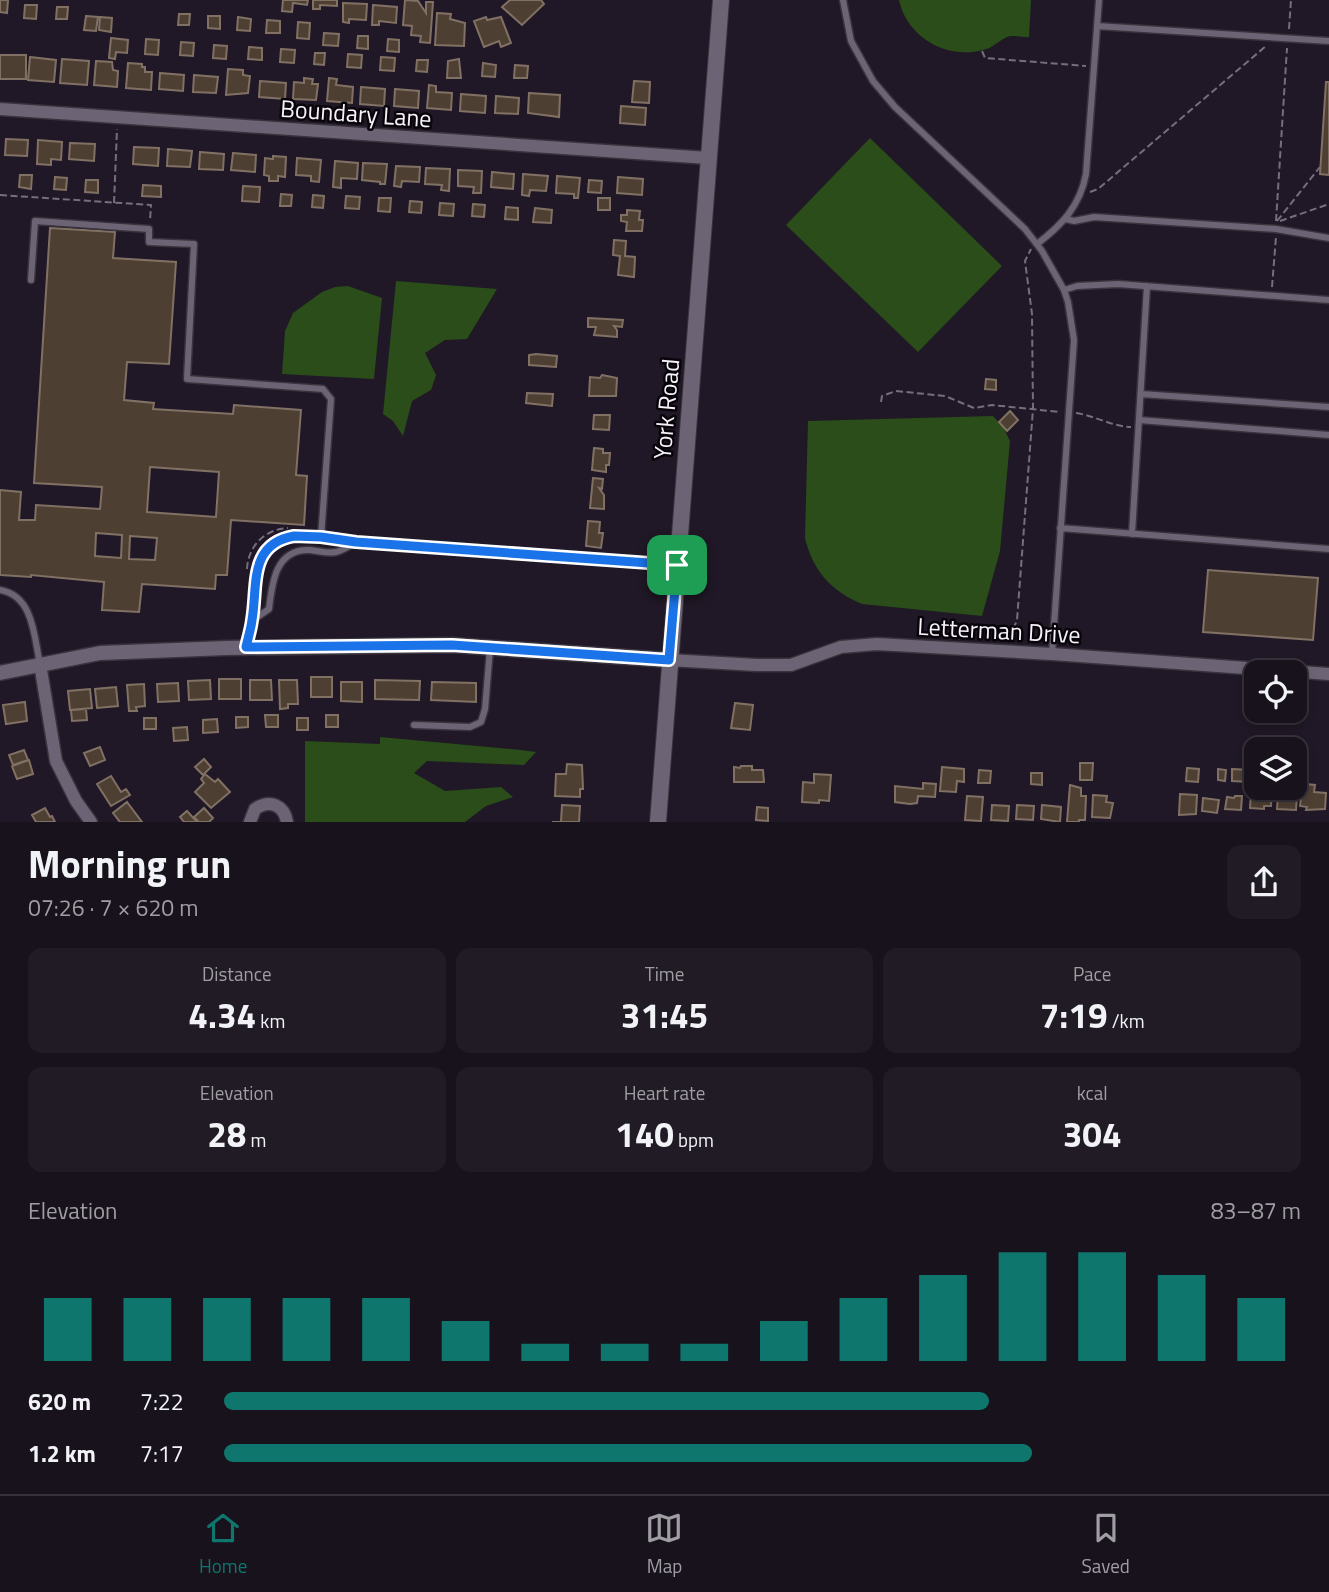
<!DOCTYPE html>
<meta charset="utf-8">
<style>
body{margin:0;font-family:"Titillium Web",sans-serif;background:#211b25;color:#f1f3f6;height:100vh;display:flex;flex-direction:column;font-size:26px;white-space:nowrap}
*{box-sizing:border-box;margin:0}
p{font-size:23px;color:#9f9ea3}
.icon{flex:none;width:38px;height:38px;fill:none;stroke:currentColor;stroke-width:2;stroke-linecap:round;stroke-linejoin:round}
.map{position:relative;height:822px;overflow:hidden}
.side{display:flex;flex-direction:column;background:#18121c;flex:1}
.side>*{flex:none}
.buttons{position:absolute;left:1244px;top:660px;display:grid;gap:14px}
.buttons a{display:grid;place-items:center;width:63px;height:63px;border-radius:14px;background:#18121c;box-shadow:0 4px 10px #0003,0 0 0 2px #36323b;font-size:35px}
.pin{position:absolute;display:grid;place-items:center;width:60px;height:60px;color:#fff;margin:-30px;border-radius:14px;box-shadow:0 4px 10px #0006}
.round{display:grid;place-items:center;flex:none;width:74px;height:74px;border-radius:14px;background:#211b25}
.overview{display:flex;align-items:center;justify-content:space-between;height:119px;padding:0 28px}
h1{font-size:38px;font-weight:700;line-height:52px}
.metrics{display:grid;grid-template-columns:repeat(3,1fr);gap:10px;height:119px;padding:7px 28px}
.metrics div{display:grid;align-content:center;border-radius:14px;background:#211b25;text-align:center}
.metrics b{font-size:35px;font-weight:700}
.metrics small{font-size:19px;font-weight:400}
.metrics p{font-size:19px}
.chart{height:196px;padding:14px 28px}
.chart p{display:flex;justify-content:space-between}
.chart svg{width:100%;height:126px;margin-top:7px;stroke:#0f766e;stroke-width:6}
ul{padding:0 28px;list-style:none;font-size:23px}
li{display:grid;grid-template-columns:112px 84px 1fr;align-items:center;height:52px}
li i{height:18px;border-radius:9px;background:#0f766e}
.tabs{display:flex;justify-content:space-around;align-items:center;height:98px;border-top:2px solid #36323b;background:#18121c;font-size:19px;color:#9f9ea3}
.tabs a{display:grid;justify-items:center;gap:4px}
.tabs .selected{color:#0f766e}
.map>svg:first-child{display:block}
</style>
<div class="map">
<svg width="1329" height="822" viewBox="0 0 1329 822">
<rect width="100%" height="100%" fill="#201826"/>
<path fill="#2a4d19" d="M 899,0 L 1031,0 L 1029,37 C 1022,37 1013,35 1007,37 C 998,41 993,48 983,50 C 946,60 907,37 899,0 Z
M 870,138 L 1002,266 L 918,352 L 786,225 Z
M 396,281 L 497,289 L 467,339 L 445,340 L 425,353 L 436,375 L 431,390 L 412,401 L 403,436 L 393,421 L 383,414 Z
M 348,286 L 382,298 L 374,379 L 282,374 L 285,331 L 293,313 L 322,292 L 335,287 Z
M 993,416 L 1003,427 L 1010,441 L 1000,551 L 982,616 L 862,604 C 831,591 813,571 805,538 L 808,421 Z
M 380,737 L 521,750 L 536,752 L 524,765 L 427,761 L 414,773 L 445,791 L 501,787 L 513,797 L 486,806 L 465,822 L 305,822 L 305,741 L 380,744 Z"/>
<path fill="#4e3f33" stroke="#817164" stroke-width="2" fill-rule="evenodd" d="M 0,0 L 8,0 L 7,13 L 0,12 Z
M 283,0 L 308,0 L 307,5 L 293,3 L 292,12 L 282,11 Z
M 313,0 L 337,0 L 337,6 L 320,5 L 320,9 L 313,9 Z
M 405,0 L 418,1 L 426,13 L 426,2 L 433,2 L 430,43 L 420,42 L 421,36 L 411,35 L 412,26 L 403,25 Z
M 510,0 L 541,0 L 544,4 L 522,25 L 502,7 Z
M 343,3 L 367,4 L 366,20 L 349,19 L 349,23 L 343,22 Z
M 25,5 L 37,5 L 36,19 L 24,18 Z
M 373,5 L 397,7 L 396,23 L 379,21 L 379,25 L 372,25 Z
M 57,7 L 68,7 L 67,19 L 56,19 Z
M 437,13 L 451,14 L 450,19 L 465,23 L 464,46 L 435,45 Z
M 179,14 L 190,14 L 189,25 L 178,25 Z
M 86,16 L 98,17 L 96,31 L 84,30 Z
M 208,16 L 220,16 L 220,29 L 208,28 Z
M 100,17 L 112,18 L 111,32 L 99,30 Z
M 238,17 L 251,19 L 250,31 L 237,30 Z
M 486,17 L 487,20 L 501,17 L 511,43 L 501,47 L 499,41 L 484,47 L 474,21 Z
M 267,20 L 280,21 L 280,33 L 266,33 Z
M 298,22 L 310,23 L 309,39 L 297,38 Z
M 324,33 L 339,34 L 338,46 L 323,45 Z
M 358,36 L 368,36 L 368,49 L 357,48 Z
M 111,38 L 128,40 L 127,53 L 116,52 L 115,59 L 109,58 Z
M 146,39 L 159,40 L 158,55 L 145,54 Z
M 388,39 L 399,40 L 399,52 L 387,51 Z
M 181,42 L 194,43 L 193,56 L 180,55 Z
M 214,45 L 227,46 L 226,59 L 213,58 Z
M 249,47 L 262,48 L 262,60 L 248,59 Z
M 281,49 L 295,50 L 294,63 L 280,62 Z
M 315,53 L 325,53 L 324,65 L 314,64 Z
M 348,54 L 362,55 L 361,68 L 347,67 Z
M 0,55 L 26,55 L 26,79 L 0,79 Z
M 30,57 L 56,60 L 54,82 L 28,80 Z
M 381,57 L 395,58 L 394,71 L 380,70 Z
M 62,59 L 89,61 L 87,85 L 60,83 Z
M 459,59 L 461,78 L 447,78 L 448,61 Z
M 417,60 L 428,60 L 427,72 L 416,71 Z
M 96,61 L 112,62 L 113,70 L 118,71 L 117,87 L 94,85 Z
M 128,63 L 142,64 L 142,67 L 145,67 L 145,72 L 152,72 L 151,90 L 126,88 Z
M 483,63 L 496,65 L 495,77 L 482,76 Z
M 515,65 L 528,66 L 527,78 L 514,78 Z
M 228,69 L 243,70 L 243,75 L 250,76 L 248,93 L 226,95 Z
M 160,73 L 184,75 L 183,91 L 159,89 Z
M 194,75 L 218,77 L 216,93 L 193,92 Z
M 304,78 L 313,79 L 312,84 L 318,84 L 316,100 L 293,99 L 294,82 L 304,83 Z
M 329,78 L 337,79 L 336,85 L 353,87 L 352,103 L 327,101 Z
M 260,81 L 286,83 L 285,99 L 259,97 Z
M 634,81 L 650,82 L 649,103 L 632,102 Z
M 1326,82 L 1329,82 L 1329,175 L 1320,174 Z
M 429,85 L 436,86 L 436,92 L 452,93 L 451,110 L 427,108 Z
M 361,87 L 385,89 L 384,106 L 360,104 Z
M 395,89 L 419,91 L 418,108 L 394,106 Z
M 529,93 L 560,95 L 559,117 L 528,113 Z
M 461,94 L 486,96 L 485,113 L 460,111 Z
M 496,96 L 519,98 L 518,114 L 495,113 Z
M 621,106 L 646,108 L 645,125 L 620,123 Z
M 6,139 L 28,140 L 27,156 L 5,155 Z
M 38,140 L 62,142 L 61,160 L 51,159 L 51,165 L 37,164 Z
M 70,143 L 95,144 L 94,161 L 69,159 Z
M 134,147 L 159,148 L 158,166 L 133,164 Z
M 168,149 L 192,151 L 190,167 L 167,166 Z
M 200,152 L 224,154 L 223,170 L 199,169 Z
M 233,153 L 256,155 L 255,172 L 231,170 Z
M 273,156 L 286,157 L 285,177 L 278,176 L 278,181 L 269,181 L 269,176 L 264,175 L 265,158 L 273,159 Z
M 297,158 L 321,160 L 319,182 L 311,181 L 311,176 L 296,175 Z
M 335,161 L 358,163 L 357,179 L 341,178 L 341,188 L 333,187 Z
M 363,163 L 387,164 L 385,184 L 380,184 L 380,182 L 362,180 Z
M 396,166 L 420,167 L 419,182 L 402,181 L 401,187 L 394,186 Z
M 426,168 L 450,169 L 449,191 L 441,190 L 442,185 L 425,184 Z
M 458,170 L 482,171 L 481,193 L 473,193 L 474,187 L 458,186 Z
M 492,172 L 514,174 L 513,189 L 491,187 Z
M 523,174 L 548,176 L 546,191 L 530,190 L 529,196 L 522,195 Z
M 20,175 L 32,175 L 31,189 L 19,187 Z
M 557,176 L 580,178 L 578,198 L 574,198 L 574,194 L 556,193 Z
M 55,177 L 67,178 L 66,190 L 54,189 Z
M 618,177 L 643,179 L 642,195 L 617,193 Z
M 86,180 L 98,180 L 98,193 L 85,192 Z
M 589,180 L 602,181 L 601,193 L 588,192 Z
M 143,185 L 161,186 L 161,197 L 142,196 Z
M 243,186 L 260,187 L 259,202 L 242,201 Z
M 281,194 L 292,195 L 291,206 L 280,206 Z
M 313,195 L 324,196 L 323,208 L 312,207 Z
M 346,196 L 360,197 L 359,209 L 345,208 Z
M 379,198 L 391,198 L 390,212 L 378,211 Z
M 598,198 L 610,198 L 610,210 L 598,210 Z
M 410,201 L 422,202 L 421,213 L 409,212 Z
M 440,203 L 454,204 L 453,216 L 439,215 Z
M 473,204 L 485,205 L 484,217 L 472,216 Z
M 506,207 L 518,208 L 518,220 L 505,219 Z
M 535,208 L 552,210 L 551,223 L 533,222 Z
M 627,210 L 640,211 L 639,220 L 643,220 L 642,231 L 626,231 L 627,222 L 621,221 L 621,215 L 627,215 Z
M 50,228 L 115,232 L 113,258 L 176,262 L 169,364 L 127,362 L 124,400 L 154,403 L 153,409 L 233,414 L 234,405 L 301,410 L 296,475 L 307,476 L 304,525 L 231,520 L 227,575 L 216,575 L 215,589 L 142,584 L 139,612 L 102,610 L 104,582 L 31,575 L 31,577 L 0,575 L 0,490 L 21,492 L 19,520 L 35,520 L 36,505 L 100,509 L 102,487 L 34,483 ZM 150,467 L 219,472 L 216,517 L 147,512 ZM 96,533 L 122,535 L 121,558 L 95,556 ZM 130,536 L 157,538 L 155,560 L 129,559 Z
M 614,240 L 626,241 L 625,256 L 635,257 L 634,277 L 618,275 L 620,256 L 613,255 Z
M 588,318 L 623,320 L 622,327 L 614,326 L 617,330 L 617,337 L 594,335 L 596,327 L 588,327 Z
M 536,354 L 557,356 L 556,367 L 529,365 L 529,355 Z
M 602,375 L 617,378 L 616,396 L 589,396 L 590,377 L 600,378 Z
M 986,379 L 996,380 L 996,390 L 985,389 Z
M 527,393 L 553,394 L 552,406 L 526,403 Z
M 1010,411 L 1018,420 L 1007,431 L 999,422 Z
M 594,415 L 610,415 L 609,430 L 593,429 Z
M 594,448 L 603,449 L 603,453 L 610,453 L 609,465 L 606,465 L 606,472 L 592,470 Z
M 593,478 L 603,479 L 602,489 L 599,488 L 604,495 L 604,509 L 590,508 Z
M 588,521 L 600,522 L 599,533 L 603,533 L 601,548 L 586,546 Z
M 1208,570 L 1318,578 L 1313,640 L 1203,632 Z
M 311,677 L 332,677 L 332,697 L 311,697 Z
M 219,679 L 241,679 L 241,699 L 219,699 Z
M 210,680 L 211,699 L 189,700 L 188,681 Z
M 250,680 L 271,680 L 272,700 L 250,700 Z
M 279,680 L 297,680 L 298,704 L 288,704 L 288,708 L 280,709 Z
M 375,680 L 420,681 L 419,700 L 375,699 Z
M 341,682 L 362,682 L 362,702 L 341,701 Z
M 432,682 L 476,683 L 476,702 L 431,700 Z
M 178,683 L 179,701 L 158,702 L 157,684 Z
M 144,684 L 145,706 L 136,707 L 137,711 L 129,711 L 127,685 Z
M 116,687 L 118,706 L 97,708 L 95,689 Z
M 90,689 L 92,708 L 70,710 L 68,691 Z
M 25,702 L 27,721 L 6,724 L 3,705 Z
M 735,703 L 753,705 L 750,730 L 731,728 Z
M 86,709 L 87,720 L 72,721 L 71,710 Z
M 265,715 L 278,715 L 278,727 L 266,727 Z
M 326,715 L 338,715 L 338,727 L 326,727 Z
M 236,717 L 248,717 L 248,727 L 236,728 Z
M 144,718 L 156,718 L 156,729 L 144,729 Z
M 297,718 L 308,718 L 308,730 L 297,730 Z
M 217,719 L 218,732 L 203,733 L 203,720 Z
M 187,727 L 188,740 L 174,741 L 173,728 Z
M 100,747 L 105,760 L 90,766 L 84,753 Z
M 24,750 L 28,760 L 13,765 L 9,755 Z
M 204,759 L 211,767 L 203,775 L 195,767 Z
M 29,760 L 33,774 L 17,779 L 12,766 Z
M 1080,763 L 1093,763 L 1092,780 L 1080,780 Z
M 567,764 L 582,765 L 583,789 L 580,789 L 580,797 L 555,796 L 556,774 L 566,774 Z
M 741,766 L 752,766 L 752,770 L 763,770 L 764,782 L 734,782 L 734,767 L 740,768 Z
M 942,767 L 964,769 L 964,782 L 957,781 L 956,792 L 940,791 Z
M 1187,768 L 1199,769 L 1198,782 L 1186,781 Z
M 1218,769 L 1226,770 L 1225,781 L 1218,780 Z
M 1232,769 L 1251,770 L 1250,782 L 1232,781 Z
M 979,770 L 991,771 L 990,783 L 978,783 Z
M 1031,773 L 1042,773 L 1042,785 L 1031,784 Z
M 205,774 L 215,782 L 218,779 L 230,792 L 211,808 L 195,792 L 204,783 L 201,779 Z
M 814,774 L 831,775 L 829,801 L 819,800 L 819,803 L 802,802 L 803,782 L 814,783 Z
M 111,776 L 121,792 L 126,789 L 130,795 L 111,806 L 97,784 Z
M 923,783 L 936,784 L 935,797 L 918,796 L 917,803 L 910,804 L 895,802 L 895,786 L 923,789 Z
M 1306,784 L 1315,785 L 1314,792 L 1326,793 L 1325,809 L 1306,810 L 1307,807 L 1300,806 L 1302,790 L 1305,790 Z
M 1070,785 L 1081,788 L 1081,796 L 1086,796 L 1085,820 L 1079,820 L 1079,822 L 1067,822 Z
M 1251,790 L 1272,792 L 1271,806 L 1264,806 L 1264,809 L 1250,808 Z
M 1278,793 L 1297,795 L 1296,810 L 1277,809 Z
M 1180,794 L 1197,795 L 1196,814 L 1179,815 Z
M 1093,795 L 1107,796 L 1106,802 L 1113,803 L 1110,818 L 1092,817 Z
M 967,796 L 983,797 L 981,821 L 965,820 Z
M 1235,796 L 1242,796 L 1241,810 L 1225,809 L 1227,797 L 1234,798 Z
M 1203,798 L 1219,800 L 1217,813 L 1202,811 Z
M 127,802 L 142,822 L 120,822 L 113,813 Z
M 562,805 L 580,806 L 579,822 L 552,822 L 561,822 Z
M 992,805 L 1009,806 L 1008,821 L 991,820 Z
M 1017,805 L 1034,806 L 1033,820 L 1016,819 Z
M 1042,805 L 1061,807 L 1060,822 L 1041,819 Z
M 757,807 L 768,808 L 768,821 L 756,820 Z
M 45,808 L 50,817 L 52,816 L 55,822 L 36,822 L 32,815 Z
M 204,808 L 213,818 L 209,822 L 199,822 L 194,817 Z
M 187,811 L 197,822 L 184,822 L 180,817 Z"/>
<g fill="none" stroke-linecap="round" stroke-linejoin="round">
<g stroke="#39333d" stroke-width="9">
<path id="service" d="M 843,0 L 851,41 L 873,81 L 895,107 L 1025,229 L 1042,251 L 1064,290 L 1068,302 L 1074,340 L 1052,654
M 1097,26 L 1329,41
M 1066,219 L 1074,221 L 1094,217 L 1276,229 L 1329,238
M 1037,244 C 1062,225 1080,206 1086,174 L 1099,0
M 31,280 L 35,221 L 149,229 L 149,242 L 194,244 L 187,379 L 323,389 L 331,399 L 321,537
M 1064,290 L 1077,286 L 1118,284 L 1329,300
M 1141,394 L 1329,407
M 1139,420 L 1329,435
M 1060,528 L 1329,549
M 1132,534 L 1147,286
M 0,590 C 34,596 34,637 40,664
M 253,620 C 253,605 252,590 255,576 C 264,522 316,536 354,542
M 246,646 L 253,620 L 269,609 C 272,584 275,550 308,550 C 316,550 327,554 336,552 C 342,551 350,545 356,542 L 677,565
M 414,725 L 470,727 L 481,722 L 485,709 L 490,649"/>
</g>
<g stroke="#39333d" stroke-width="15">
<path id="minor" d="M 0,109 L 708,158
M 669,660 L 756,665 L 791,665 L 841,647 L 877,644 L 1052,654 L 1329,674
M 40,664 L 56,761 L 76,801 L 91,822
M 250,822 L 255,809 C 270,799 284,805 287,822"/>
</g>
<g stroke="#39333d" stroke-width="17">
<path id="tertiary" d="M 0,673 L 100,653 L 226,648 L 452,645 L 669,660"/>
</g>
<g stroke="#39333d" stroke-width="18">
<path id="secondary" d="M 658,822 L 721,0"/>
</g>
<path stroke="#766f7b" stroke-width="2" stroke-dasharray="7 3.5" stroke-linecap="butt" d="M 1289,29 L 1291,0
M 982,51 L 985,58 L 1086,66
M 1090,192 L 1098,189 L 1266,46
M 0,195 L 151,205 L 150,221
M 114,203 L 117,129
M 1276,221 L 1287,48
M 1277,221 L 1320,167
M 1280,221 L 1329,204
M 1272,287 L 1276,237
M 881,402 L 882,396 L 896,391 L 945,396 L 974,408 L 992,405 L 1060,412
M 1076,413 C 1096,416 1110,426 1131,427
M 247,569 C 248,547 264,529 288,528
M 1005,636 L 1015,625 L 1017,620 L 1033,409 L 1032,314 L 1025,261 L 1031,249"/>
<use href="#service" stroke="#6c6374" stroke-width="6"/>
<use href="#minor" stroke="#6c6374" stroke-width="12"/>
<use href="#tertiary" stroke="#6c6374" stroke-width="14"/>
<use href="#secondary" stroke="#6c6374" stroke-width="16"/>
</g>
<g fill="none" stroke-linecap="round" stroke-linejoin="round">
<g stroke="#fff" stroke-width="14">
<path id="route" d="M 294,536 L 321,537 L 356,542 L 677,565 L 669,660 L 452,645 L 246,647 C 248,638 251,629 252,620 C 258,586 248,544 294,536 Z"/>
</g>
<use href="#route" stroke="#1a73e8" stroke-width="9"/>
</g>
<g text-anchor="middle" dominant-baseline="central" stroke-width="5" stroke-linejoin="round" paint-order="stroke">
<g font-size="24" fill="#f7f1fb" stroke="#08050a">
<text transform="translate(356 113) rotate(4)">Boundary Lane</text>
<text transform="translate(666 409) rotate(-85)">York Road</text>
<text transform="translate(999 630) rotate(3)">Letterman Drive</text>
</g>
</g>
</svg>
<div class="buttons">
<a><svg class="icon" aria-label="locate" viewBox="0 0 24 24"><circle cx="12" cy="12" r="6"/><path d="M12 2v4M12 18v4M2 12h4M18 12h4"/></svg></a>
<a><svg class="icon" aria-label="layers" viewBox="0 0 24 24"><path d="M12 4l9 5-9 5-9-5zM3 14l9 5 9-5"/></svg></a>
</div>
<div class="pin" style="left:677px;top:565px;background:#1e9e55"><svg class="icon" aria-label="arrive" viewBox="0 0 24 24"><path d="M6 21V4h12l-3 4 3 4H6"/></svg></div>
</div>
<section class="side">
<div class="overview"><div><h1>Morning run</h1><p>07:26 · 7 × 620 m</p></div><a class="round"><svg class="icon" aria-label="share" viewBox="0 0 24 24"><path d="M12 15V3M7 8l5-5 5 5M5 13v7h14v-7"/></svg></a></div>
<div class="metrics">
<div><p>Distance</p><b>4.34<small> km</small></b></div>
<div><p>Time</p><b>31:45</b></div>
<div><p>Pace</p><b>7:19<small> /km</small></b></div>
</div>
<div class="metrics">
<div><p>Elevation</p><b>28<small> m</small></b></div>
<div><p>Heart rate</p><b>140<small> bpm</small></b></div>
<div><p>kcal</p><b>304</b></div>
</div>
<div class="chart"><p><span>Elevation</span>83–87 m</p>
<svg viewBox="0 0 160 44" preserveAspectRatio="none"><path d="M5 44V22M15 44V22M25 44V22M35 44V22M45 44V22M55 44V30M65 44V38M75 44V38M85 44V38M95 44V30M105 44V22M115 44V14M125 44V6M135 44V6M145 44V14M155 44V22"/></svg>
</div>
<ul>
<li><b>620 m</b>7:22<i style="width:71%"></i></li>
<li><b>1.2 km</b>7:17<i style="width:75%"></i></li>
</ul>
</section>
<nav class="tabs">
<a class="selected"><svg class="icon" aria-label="home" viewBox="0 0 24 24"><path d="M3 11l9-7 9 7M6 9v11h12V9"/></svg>Home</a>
<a><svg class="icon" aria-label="map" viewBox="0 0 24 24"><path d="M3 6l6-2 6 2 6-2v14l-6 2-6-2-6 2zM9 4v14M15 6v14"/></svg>Map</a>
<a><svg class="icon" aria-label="saved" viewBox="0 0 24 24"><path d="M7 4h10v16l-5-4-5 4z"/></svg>Saved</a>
</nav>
